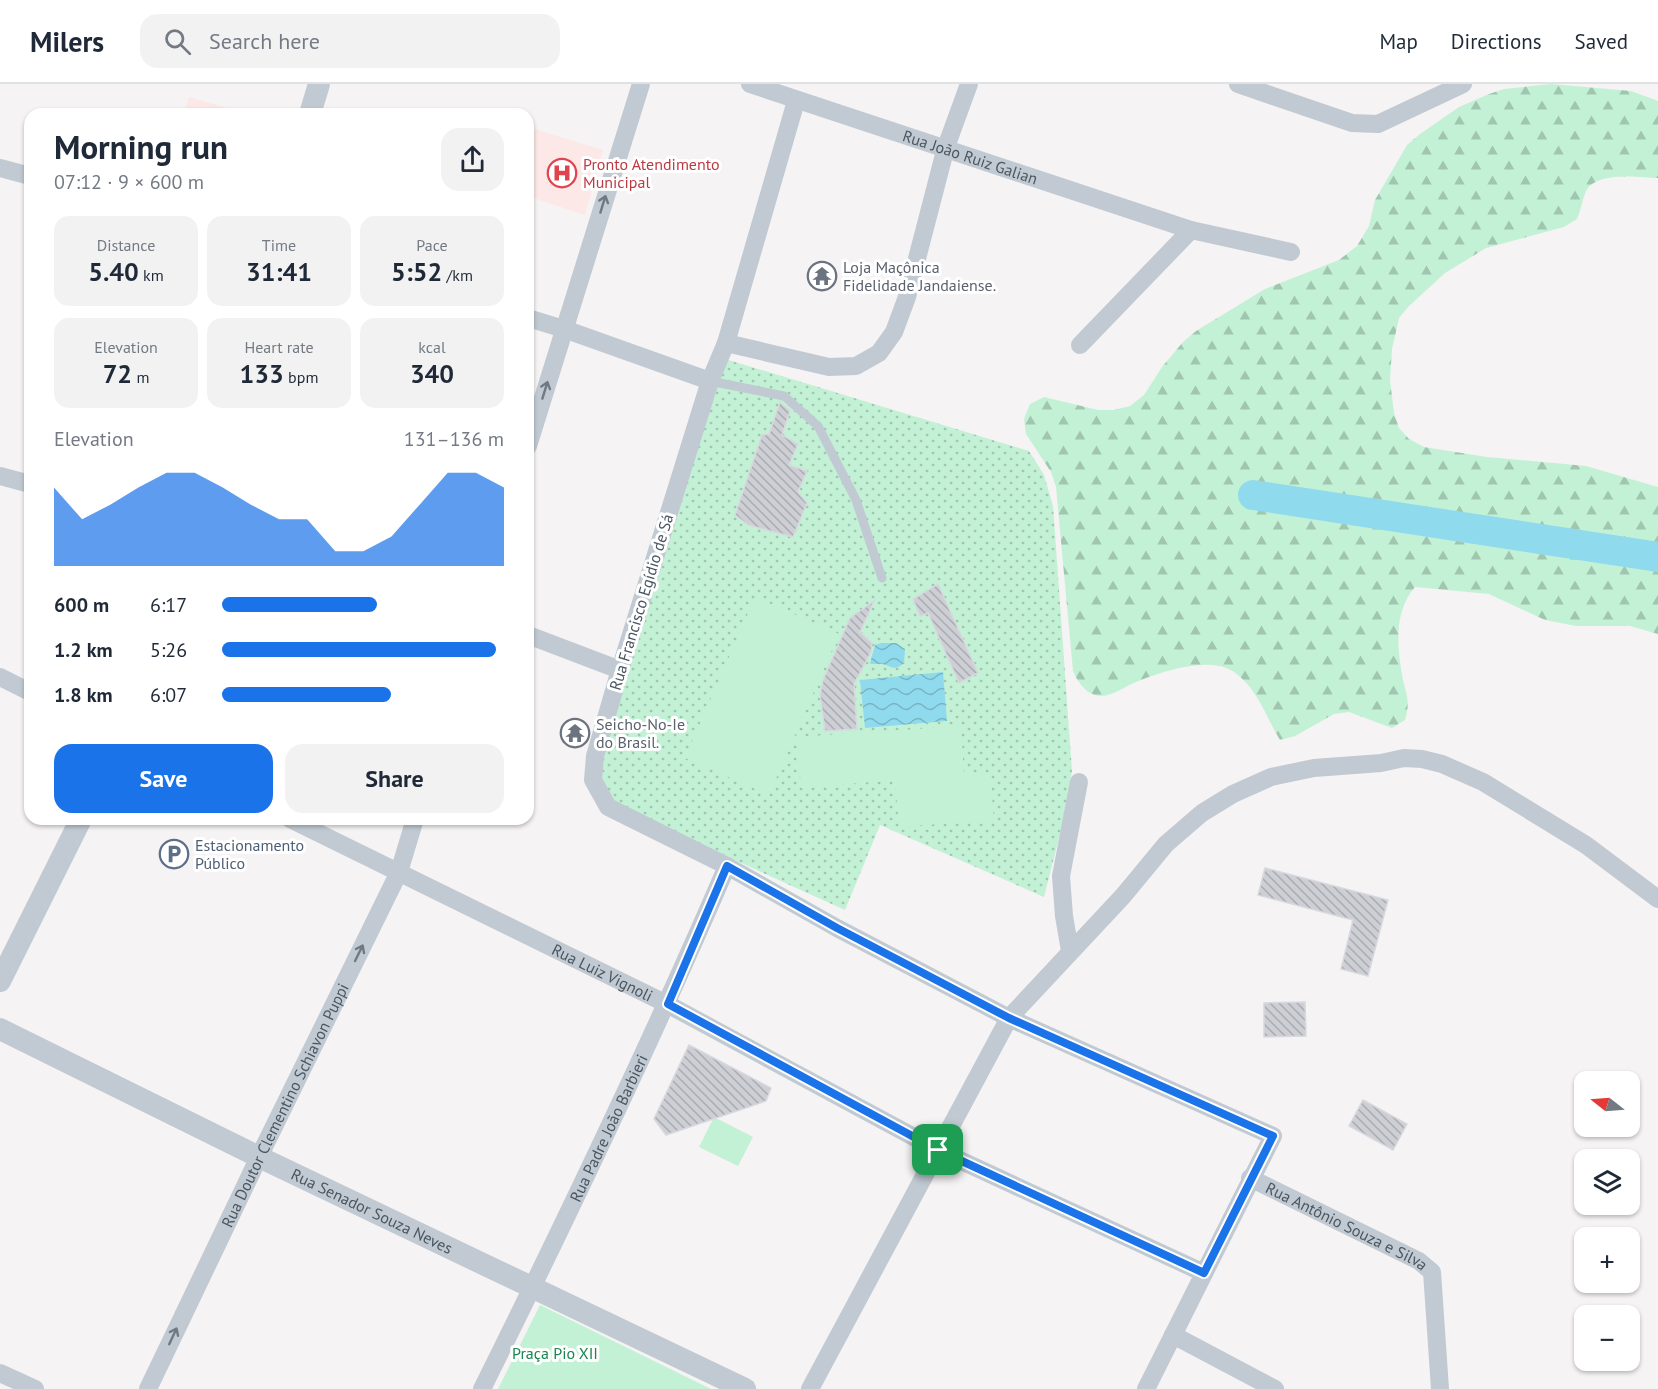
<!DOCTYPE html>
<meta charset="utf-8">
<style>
body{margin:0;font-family:"PT Sans",sans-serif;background:#f2f2f3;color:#1f2937;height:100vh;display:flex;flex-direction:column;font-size:22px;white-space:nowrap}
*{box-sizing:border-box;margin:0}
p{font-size:20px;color:#747a83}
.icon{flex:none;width:33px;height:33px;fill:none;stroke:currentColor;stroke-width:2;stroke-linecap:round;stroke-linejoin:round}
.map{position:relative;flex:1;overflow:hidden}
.drawer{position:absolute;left:24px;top:24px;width:510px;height:717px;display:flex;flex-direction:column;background:#fff;border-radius:18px;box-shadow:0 2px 4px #0004}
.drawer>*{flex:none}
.needle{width:39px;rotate:287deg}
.tools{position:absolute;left:1574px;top:987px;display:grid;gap:12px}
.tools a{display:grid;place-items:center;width:66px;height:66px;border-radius:12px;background:#fff;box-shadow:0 2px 4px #0004;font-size:30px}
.pin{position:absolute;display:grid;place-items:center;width:51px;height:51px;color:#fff;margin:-26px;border-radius:12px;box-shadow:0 3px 9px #0006}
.round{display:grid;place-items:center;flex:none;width:63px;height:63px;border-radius:18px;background:#f2f2f3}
.head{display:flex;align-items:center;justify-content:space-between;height:102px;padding:0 30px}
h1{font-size:33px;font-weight:700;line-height:45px}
.figures{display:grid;grid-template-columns:repeat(3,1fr);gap:9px;height:102px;padding:6px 30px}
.figures div{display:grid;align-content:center;border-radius:15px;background:#f2f2f3;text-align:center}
.figures b{font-size:26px;font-weight:700}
.figures small{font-size:16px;font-weight:400}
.figures p{font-size:16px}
.chart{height:168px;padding:12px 30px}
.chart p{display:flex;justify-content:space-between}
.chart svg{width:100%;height:108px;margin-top:6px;fill:#1a73e8;opacity:.7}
.primary-button{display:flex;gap:12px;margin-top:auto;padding:12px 30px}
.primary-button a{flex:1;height:69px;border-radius:18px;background:#1a73e8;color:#fff;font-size:24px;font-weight:700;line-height:69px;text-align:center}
.primary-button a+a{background:#f2f2f3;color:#1f2937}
ul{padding:0 30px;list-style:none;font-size:20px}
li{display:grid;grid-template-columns:96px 72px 1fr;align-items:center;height:45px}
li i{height:15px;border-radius:8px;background:#1a73e8}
header{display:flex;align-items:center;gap:36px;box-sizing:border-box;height:84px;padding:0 30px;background:#fff;border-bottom:2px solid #e0e1e3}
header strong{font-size:28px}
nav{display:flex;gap:33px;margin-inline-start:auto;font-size:21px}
.search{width:420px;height:54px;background:#f2f2f3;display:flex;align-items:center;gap:15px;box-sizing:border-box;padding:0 21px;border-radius:18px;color:#747a83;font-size:22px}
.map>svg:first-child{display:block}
</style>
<header>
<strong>Milers</strong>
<div class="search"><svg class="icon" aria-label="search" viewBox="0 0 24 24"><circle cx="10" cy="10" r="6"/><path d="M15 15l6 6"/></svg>Search here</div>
<nav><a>Map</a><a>Directions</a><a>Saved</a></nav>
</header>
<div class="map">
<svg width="1658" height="1305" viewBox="0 0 1658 1305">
<defs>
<pattern id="grass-dots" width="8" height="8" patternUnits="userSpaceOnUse" patternTransform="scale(1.5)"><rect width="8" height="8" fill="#c3f1d5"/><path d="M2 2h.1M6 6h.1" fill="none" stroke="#a0c6b0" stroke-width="1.8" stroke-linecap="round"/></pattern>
<pattern id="forest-firs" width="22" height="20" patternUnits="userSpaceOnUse" patternTransform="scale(1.5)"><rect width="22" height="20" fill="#c3f1d5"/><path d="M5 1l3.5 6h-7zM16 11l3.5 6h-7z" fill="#a0c6b0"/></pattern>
<pattern id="water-waves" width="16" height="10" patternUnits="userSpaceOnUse" patternTransform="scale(1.5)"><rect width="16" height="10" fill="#90daee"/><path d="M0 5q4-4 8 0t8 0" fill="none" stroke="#78b4c4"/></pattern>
<pattern id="building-back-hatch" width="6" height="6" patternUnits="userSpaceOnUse" patternTransform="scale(1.5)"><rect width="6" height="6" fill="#cdcfd5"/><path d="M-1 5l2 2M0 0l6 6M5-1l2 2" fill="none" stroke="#a8abb0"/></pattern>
</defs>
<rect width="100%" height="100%" fill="#f5f3f3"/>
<path fill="#fce8e6" d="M 189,13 L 248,30 L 184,30 Z
M 528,43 L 603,66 L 585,131 L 528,112 Z"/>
<path fill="url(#grass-dots)" d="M 722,274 L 1029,367 L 1044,391 L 1053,422 L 1072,687 L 1065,730 L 1044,813 L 880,741 L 845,826 L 615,722 L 600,694 L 601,669 Z"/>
<path fill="url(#forest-firs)" d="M 1551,0 L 1631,7 L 1658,17 L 1658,94 C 1640,93 1596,87 1586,107 C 1582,116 1581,126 1577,135 L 1564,143 L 1486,164 L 1445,189 L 1408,223 L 1399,234 L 1392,265 L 1390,296 L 1394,329 L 1399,344 L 1409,355 L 1424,363 L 1487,373 L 1586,382 L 1658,403 L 1658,550 L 1630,542 L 1576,542 L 1545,536 L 1489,510 L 1415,503 C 1394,527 1397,561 1402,591 C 1406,611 1411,616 1405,636 L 1392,644 L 1349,628 L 1334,630 L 1295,652 L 1280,656 C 1266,633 1258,605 1234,588 C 1210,571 1161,588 1136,598 C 1128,601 1120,607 1111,610 C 1092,617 1080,603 1073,587 L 1056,403 L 1051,388 L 1026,350 L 1024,335 L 1030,320 L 1044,313 L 1098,326 L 1114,326 L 1130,322 L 1144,311 L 1162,283 L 1183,258 L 1196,247 L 1265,205 L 1339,176 L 1357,162 L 1369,142 L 1375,116 L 1407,61 L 1420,50 L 1459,23 L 1489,10 L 1504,5 Z"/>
<path fill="#c3f1d5" d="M 755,513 L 839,550 L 769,711 L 685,674 Z
M 961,642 L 964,691 L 990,690 L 994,736 L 899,743 L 895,696 L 801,704 L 797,653 Z
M 714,1033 L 753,1053 L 738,1082 L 699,1063 Z
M 540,1221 L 711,1305 L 498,1305 Z"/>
<path fill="url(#water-waves)" d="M 881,559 L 896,559 L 905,565 L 904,579 C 894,588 892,582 882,580 C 878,580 875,580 871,580 L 870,579 L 875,561 Z
M 943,588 L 947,637 L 865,644 L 860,596 Z"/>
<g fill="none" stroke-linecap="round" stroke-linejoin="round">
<path stroke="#90daee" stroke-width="30" d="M 1253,411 L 1658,473"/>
</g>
<path fill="url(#building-back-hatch)" stroke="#d7d9de" stroke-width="1.5" d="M 780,318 L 790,327 L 782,351 L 798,360 L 789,381 L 807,387 L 798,408 L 807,419 L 793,453 L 748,441 L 735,431 L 762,351 L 769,350 Z
M 938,500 L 978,589 L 959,599 L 928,529 L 920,532 L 913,515 Z
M 874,517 L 860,548 L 872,559 L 871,568 L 854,600 L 857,645 L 825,647 L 820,611 L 823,596 L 850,534 Z
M 1265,784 L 1388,816 L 1368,892 L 1341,885 L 1353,836 L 1258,811 Z
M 1305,918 L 1306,952 L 1264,953 L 1264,919 Z
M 689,961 L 771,1004 L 766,1017 L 666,1051 L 654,1035 Z
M 1363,1016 L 1407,1040 L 1393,1066 L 1349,1042 Z"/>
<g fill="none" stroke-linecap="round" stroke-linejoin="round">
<path stroke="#c1cad2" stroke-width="9" d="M 710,297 L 784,312 L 818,342 L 856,416 L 882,494"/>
<g stroke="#c1cad2" stroke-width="18">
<path id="s1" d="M 750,0 L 1191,146 L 1291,168"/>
<path d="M 1238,0 L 1352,39 L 1378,40 L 1463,0"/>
<path d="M 796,17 L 726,259 L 710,297 L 620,586 L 595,672 L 593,696 L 608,723 L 727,782 L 837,844 L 1009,934 L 1273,1052 L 1146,1305"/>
<path d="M 0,84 L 30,92"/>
<path d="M 528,234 L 564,245 L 710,297"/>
<path d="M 726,259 L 829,283 L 856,282 L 879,269 L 894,248 L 907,213 L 946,63 L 969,0"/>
<path d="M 1080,261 L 1191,146"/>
<path d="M 528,362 L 641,0"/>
<path d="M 0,392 L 30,400"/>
<path d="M 528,551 L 620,586"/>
<path d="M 0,593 L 30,608"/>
<path id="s2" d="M 290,735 L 667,920 L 938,1066 L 1204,1189"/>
<path d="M 1070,867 L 1064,832 L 1061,792 L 1079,698"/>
<path id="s3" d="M 1250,1094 L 1419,1177 L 1432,1188 L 1440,1305"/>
<path d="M 1173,1251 L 1275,1305"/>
<path d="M 0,1289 L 35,1305"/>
<path id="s4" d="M 148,1305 L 259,1073 L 399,788 L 415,735"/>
<path id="s5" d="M 482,1305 C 568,1132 651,959 727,782"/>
<path d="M 810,1305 L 1009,934 L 1123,812 L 1166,760 L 1202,729 L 1233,710 L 1271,693 L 1314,684 L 1381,679 L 1404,674 L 1422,675 L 1442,680 L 1483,698 L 1586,761 L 1658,815"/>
</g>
<g stroke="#c1cad2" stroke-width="22">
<path d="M 310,30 L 319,0"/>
<path d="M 0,897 L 81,735"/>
<path id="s6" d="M 0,945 L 259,1073 L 745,1305"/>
</g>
</g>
<defs><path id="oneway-shaft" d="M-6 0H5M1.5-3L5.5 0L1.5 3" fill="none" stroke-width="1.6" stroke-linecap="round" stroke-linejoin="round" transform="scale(1.5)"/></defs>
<g stroke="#6e7983">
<use href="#oneway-shaft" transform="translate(603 120) rotate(-73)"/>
<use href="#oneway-shaft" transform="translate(545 306) rotate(-73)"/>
<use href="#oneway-shaft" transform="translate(359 869) rotate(-64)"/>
<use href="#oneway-shaft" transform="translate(173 1252) rotate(-65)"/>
</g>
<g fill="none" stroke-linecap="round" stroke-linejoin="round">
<g stroke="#fff" stroke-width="12">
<path id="route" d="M 727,782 L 837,844 L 1009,934 L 1273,1052 L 1204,1189 L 938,1066 L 668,920 Z"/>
</g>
<use href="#route" stroke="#1a73e8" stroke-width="8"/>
</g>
<defs>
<g id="hospital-ring" transform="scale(1.5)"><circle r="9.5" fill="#fff" stroke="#e0444e" stroke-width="1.5"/><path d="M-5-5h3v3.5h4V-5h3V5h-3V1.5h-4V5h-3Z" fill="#e0444e"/></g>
<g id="temple-ring" transform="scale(1.5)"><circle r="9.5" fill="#fff" stroke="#6b7280" stroke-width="1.5"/><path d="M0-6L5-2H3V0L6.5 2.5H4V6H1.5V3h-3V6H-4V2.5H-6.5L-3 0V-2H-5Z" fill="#6b7280"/></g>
<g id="parking-ring" transform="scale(1.5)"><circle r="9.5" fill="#fff" stroke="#5c6f8a" stroke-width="1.5"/><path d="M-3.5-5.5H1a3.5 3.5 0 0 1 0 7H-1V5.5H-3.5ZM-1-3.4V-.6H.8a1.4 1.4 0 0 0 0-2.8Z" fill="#5c6f8a"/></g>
</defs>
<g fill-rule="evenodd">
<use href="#hospital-ring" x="562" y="89"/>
<use href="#temple-ring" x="822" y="192"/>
<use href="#temple-ring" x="575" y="649"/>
<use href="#parking-ring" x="174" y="770"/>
</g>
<g text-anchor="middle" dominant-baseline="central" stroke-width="6" stroke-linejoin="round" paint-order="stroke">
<g font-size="16" fill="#4a5661" stroke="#fff">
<text stroke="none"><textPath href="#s1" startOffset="232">Rua João Ruiz Galian</textPath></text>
<text transform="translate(641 518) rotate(-73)">Rua Francisco Egídio de Sá</text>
<text stroke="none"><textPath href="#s2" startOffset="348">Rua Luiz Vignoli</textPath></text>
<text stroke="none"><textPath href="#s4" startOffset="315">Rua Doutor Clementino Schiavon Puppi</textPath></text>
<text stroke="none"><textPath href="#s5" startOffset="290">Rua Padre João Barbieri</textPath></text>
<text stroke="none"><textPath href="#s6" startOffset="414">Rua Senador Souza Neves</textPath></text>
<text stroke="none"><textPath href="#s3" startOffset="108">Rua Antônio Souza e Silva</textPath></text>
</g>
<g font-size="16" fill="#be3a42" stroke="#fff" text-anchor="start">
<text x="583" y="80">Pronto Atendimento<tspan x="583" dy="18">Municipal</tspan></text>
</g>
<g font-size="16" fill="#5b616d" stroke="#fff" text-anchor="start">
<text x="843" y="183">Loja Maçônica<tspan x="843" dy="18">Fidelidade Jandaiense.</tspan></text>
<text x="596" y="640">Seicho-No-Ie<tspan x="596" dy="18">do Brasil.</tspan></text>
</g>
<g font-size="16" fill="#4e5e75" stroke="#fff" text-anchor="start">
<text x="195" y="761">Estacionamento<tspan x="195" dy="18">Público</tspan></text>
</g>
<g font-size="16" fill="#17864f" stroke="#fff">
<text x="555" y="1269">Praça Pio XII</text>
</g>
</g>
</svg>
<div class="tools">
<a><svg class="needle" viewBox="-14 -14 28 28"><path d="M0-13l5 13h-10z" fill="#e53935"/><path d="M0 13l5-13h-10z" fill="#747a83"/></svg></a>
<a><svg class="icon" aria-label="layers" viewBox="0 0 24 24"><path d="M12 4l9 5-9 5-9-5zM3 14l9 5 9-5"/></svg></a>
<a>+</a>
<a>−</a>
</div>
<div class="pin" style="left:938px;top:1066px;background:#1e9e55"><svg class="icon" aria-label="arrive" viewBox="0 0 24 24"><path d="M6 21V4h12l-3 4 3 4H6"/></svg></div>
<section class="drawer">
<div class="head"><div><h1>Morning run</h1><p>07:12 · 9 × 600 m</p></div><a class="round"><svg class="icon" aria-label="share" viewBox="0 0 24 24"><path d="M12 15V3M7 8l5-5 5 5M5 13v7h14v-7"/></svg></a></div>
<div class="figures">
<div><p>Distance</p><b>5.40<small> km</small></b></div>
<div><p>Time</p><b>31:41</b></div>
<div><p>Pace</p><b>5:52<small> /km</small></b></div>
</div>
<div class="figures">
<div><p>Elevation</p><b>72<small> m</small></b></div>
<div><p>Heart rate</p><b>133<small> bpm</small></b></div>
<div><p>kcal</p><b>340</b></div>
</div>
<div class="chart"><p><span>Elevation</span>131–136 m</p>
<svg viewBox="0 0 160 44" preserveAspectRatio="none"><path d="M0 44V12L10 25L20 19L30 12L40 6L50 6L60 12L70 19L80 25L90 25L100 38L110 38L120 32L130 19L140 6L150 6L160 12V44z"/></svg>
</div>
<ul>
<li><b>600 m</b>6:17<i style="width:55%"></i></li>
<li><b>1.2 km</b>5:26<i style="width:97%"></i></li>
<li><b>1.8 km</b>6:07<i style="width:60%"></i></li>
</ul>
<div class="primary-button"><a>Save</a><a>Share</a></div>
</section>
</div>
